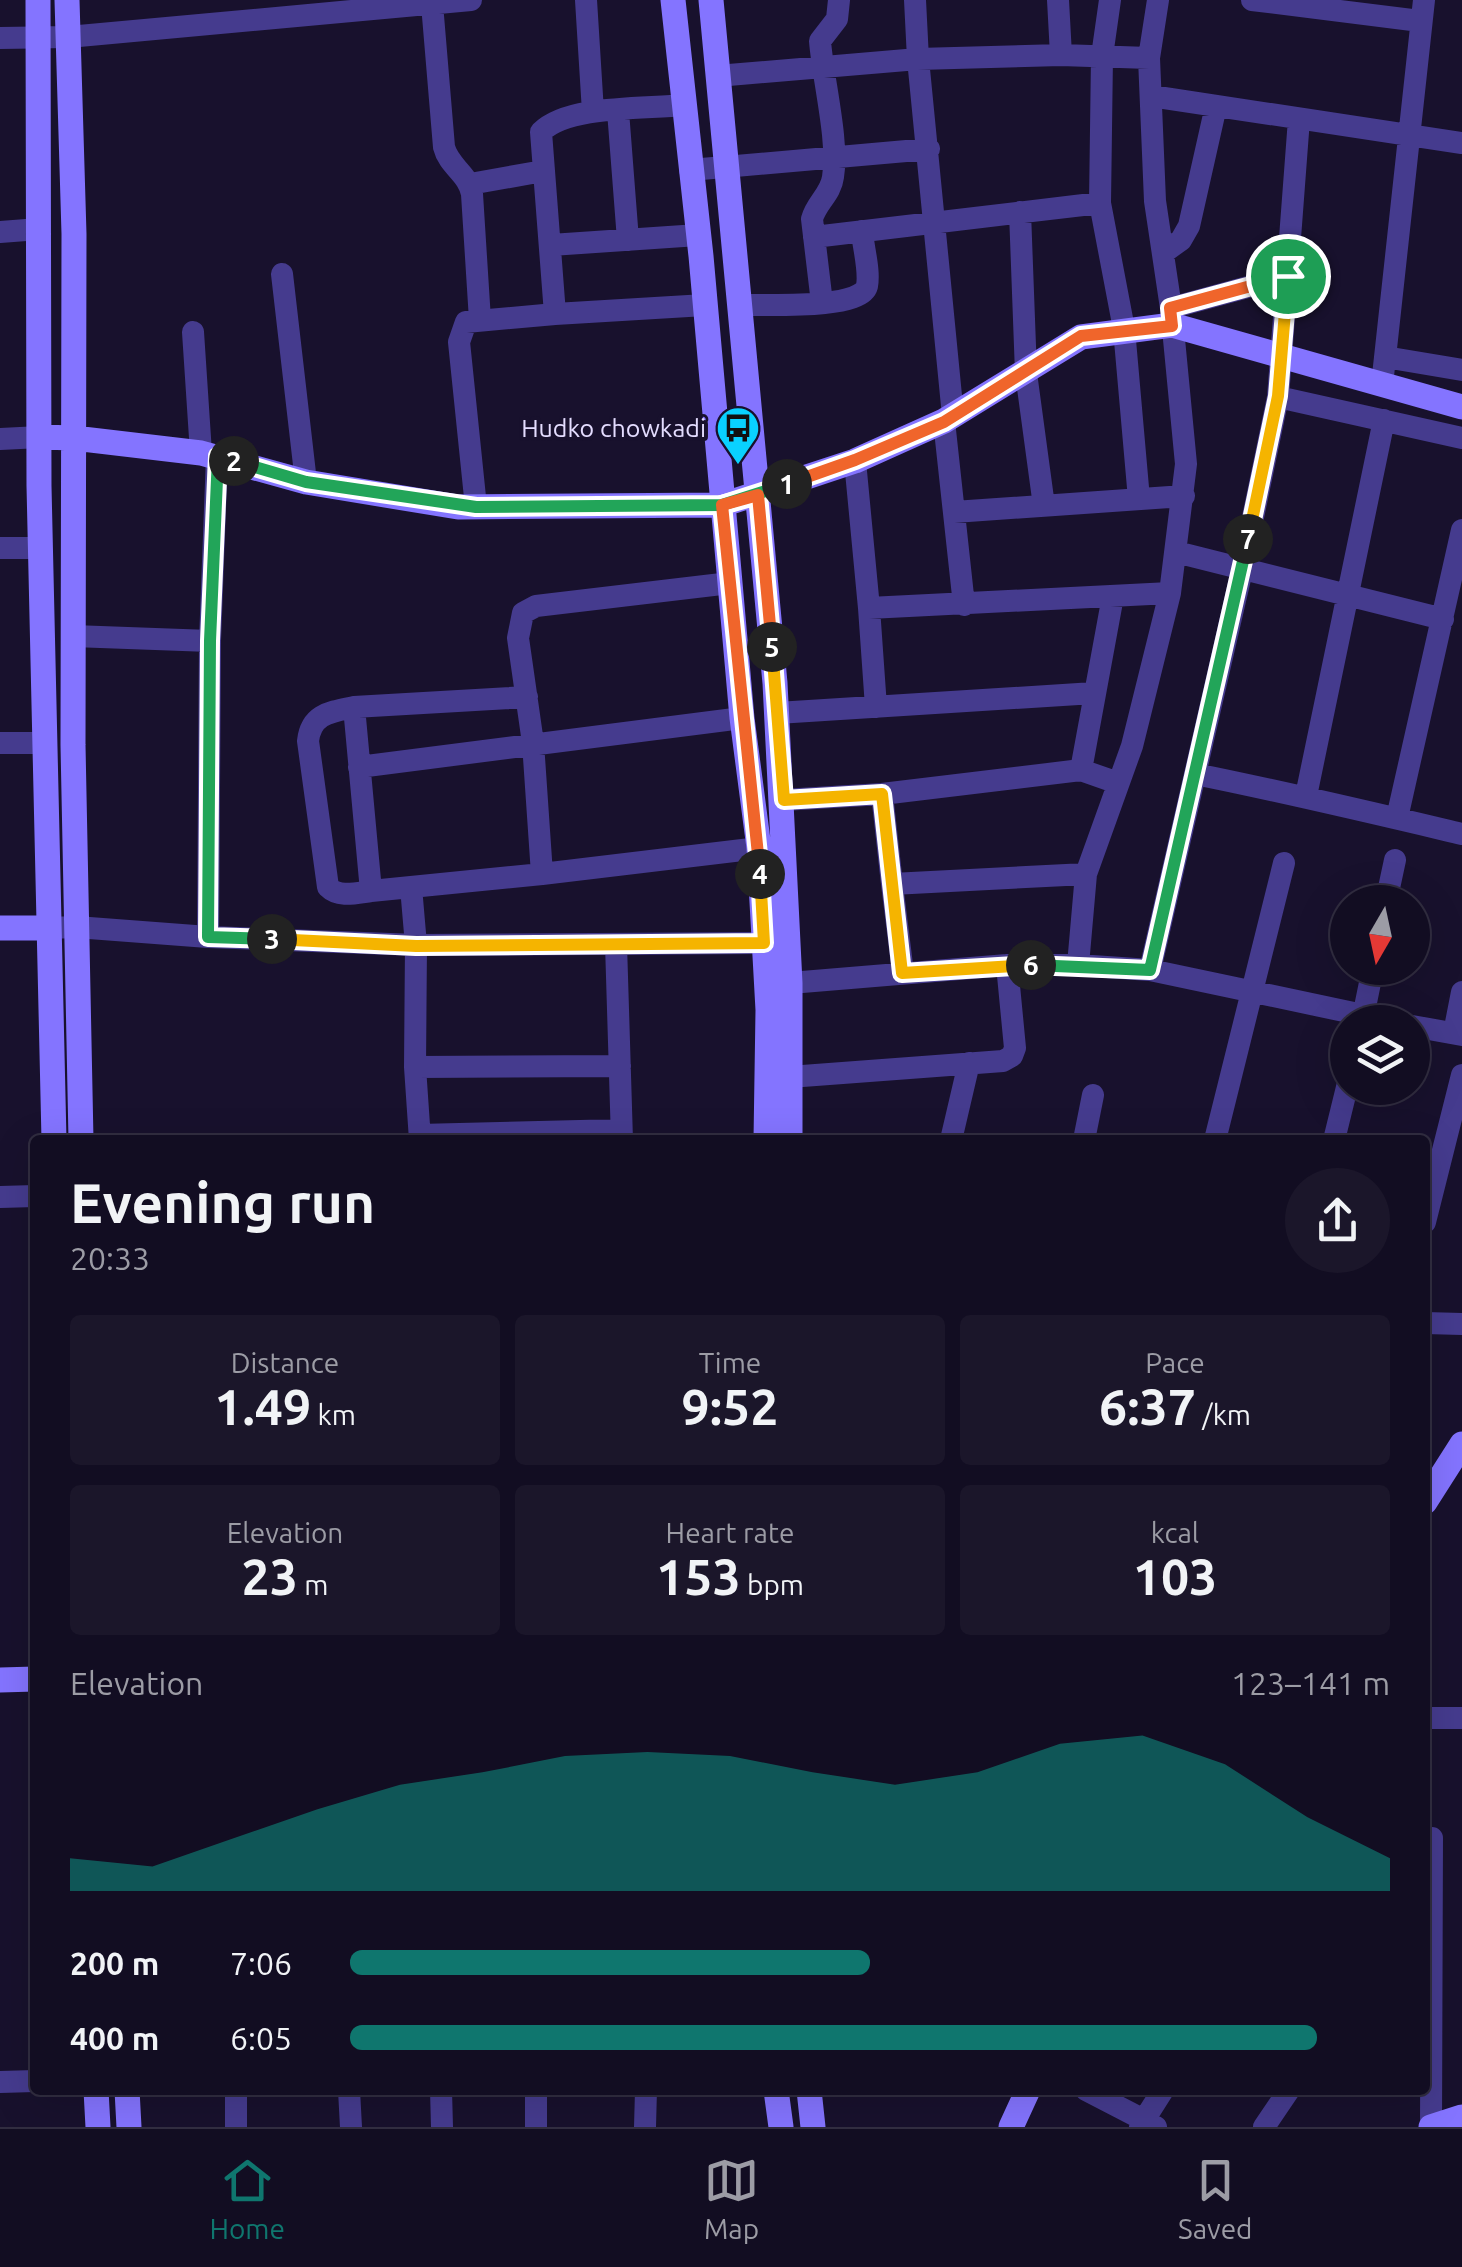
<!DOCTYPE html>
<meta charset="utf-8">
<style>
body{margin:0;font-family:Ubuntu,sans-serif;background:#1b162a;color:#f1f3f6;height:100vh;display:flex;flex-direction:column;font-size:38px;white-space:nowrap}
*{box-sizing:border-box;margin:0}
p{font-size:32px;color:#9c9ca5}
.icon{flex:none;width:55px;height:55px;fill:none;stroke:currentColor;stroke-width:2;stroke-linecap:round;stroke-linejoin:round}
.map{position:relative;flex:1;overflow:hidden}
.panel{position:absolute;left:30px;top:1135px;width:1400px;height:960px;display:flex;flex-direction:column;background:#120d22;border-radius:10px;box-shadow:0 10px 40px #0002,0 0 0 2px #312d40}
.panel>*{flex:none}
.needle{width:65px;rotate:189deg}
.buttons{position:absolute;left:1330px;top:885px;display:grid;gap:20px}
.buttons a{display:grid;place-items:center;width:100px;height:100px;border-radius:50%;background:#120d22;box-shadow:0 10px 40px #0002,0 0 0 2px #312d40;font-size:50px}
.pin{position:absolute;display:grid;place-items:center;width:85px;height:85px;color:#fff;margin:-42px;border:5px solid #fff;border-radius:50%;box-shadow:0 2px 10px #0007}
.km{position:absolute;width:50px;height:50px;margin:-25px;border-radius:50%;background:#222;color:#fff;font-size:28px;line-height:50px;text-align:center}
.round{display:grid;place-items:center;flex:none;width:105px;height:105px;border-radius:52px;background:#1b162a}
.summary{display:flex;align-items:center;justify-content:space-between;height:170px;padding:0 40px}
h1{font-size:55px;font-weight:600;line-height:75px}
.figures{display:grid;grid-template-columns:repeat(3,1fr);gap:15px;height:170px;padding:10px 40px}
.figures div{display:grid;align-content:center;border-radius:10px;background:#1b162a;text-align:center}
.figures b{font-size:50px;font-weight:600}
.figures small{font-size:28px;font-weight:400}
.figures p{font-size:28px}
.chart{height:280px;padding:20px 40px}
.chart p{display:flex;justify-content:space-between}
.chart svg{width:100%;height:180px;margin-top:10px;fill:#0f766e;opacity:.7}
ul{padding:0 40px;list-style:none;font-size:32px}
li{display:grid;grid-template-columns:160px 120px 1fr;align-items:center;height:75px}
li i{height:25px;border-radius:12px;background:#0f766e}
.tabs{display:flex;justify-content:space-around;align-items:center;height:140px;border-top:2px solid #312d40;background:#120d22;font-size:28px;color:#9c9ca5}
.tabs a{display:grid;justify-items:center;gap:5px}
.tabs .on{color:#0f766e}
.map>svg:first-child{display:block}
</style>
<div class="map">
<svg width="1462" height="2127" viewBox="0 0 1462 2127">
<rect width="100%" height="100%" fill="#18112d"/>
<g fill="none" stroke-linecap="round" stroke-linejoin="round">
<path stroke="#453b8e" stroke-width="22" d="M 586,0 L 593,112
M 915,0 L 918,59 L 1061,55 L 1149,58
M 1058,0 L 1061,55
M 1110,0 L 1102,56 L 1100,203 L 1124,329 L 1139,499
M 1252,0 L 1420,21
M 432,4 L 444,147 C 449,167 468,173 472,194 L 480,320
M 0,38 L 68,37 L 471,0
M 717,76 L 918,59 L 953,416
M 1151,96 L 1462,143
M 618,111 L 628,240
M 1299,119 L 1278,397 L 1242,570 L 1150,970 L 1396,1022
M 690,170 L 929,149
M 470,184 L 543,171
M 1020,212 L 1026,373 L 1044,506
M 0,232 L 39,229
M 814,237 L 1100,203
M 551,245 L 698,235
M 1163,253 L 1181,240 L 1189,226 L 1216,106
M 282,274 L 306,482
M 822,303 L 812,219 C 816,203 831,194 833,177 C 839,141 823,80 820,41 L 837,19 L 839,0
M 739,305 C 762,304 861,310 867,286 C 870,270 863,247 862,231
M 1171,308 L 1288,276
M 555,314 L 705,305
M 193,332 L 201,453
M 1385,357 L 1462,370
M 1382,385 L 1424,0
M 1278,397 L 1462,438
M 944,421 L 964,605
M 0,439 L 40,437
M 855,461 L 869,608 L 1170,593 L 1186,464 L 1171,308 L 1155,201 L 1149,58 L 1158,0
M 476,507 L 459,342 L 466,322 L 555,314 L 541,132 C 567,105 645,109 683,105
M 954,512 L 1184,496
M 0,548 L 40,548
M 1176,552 L 1443,619
M 869,608 L 876,707
M 73,636 L 210,641
M 354,707 C 330,712 311,714 308,741 L 328,887 C 339,898 356,893 371,891
M 777,713 L 1094,693
M 0,743 L 44,743
M 359,767 L 742,718
M 1081,770 L 1113,596
M 1195,774 C 1285,792 1373,813 1462,834
M 882,794 L 892,884
M 1306,796 L 1384,420
M 783,800 L 882,794 L 1081,770 L 1118,783
M 1397,818 L 1462,530
M 542,874 L 759,848
M 1086,874 L 1132,746 L 1170,593
M 411,887 L 371,891 L 354,707 L 527,697
M 1386,902 L 1395,860
M 49,928 L 76,927 L 208,937 L 416,945 L 411,887 L 542,874 L 533,743 L 518,638 L 523,613 L 536,606 L 730,583
M 208,937 L 210,641 L 217,456
M 616,944 L 622,1140
M 903,973 L 892,884 L 1086,874 L 1078,965
M 790,983 L 1007,965 L 1078,965 L 1150,970
M 1362,1022 L 1373,968
M 1412,1026 L 1462,1035
M 1454,1033 L 1462,992
M 415,1067 L 620,1066
M 789,1077 L 1003,1061 L 1012,1056 L 1015,1048 L 1007,965
M 419,1135 L 621,1130
M 420,1140 L 415,1067 L 416,945 L 764,943
M 951,1140 L 969,1063
M 1084,1140 L 1093,1095
M 1215,1140 L 1284,863
M 1334,1140 L 1348,1083
M 0,1197 L 35,1196
M 1425,1222 L 1462,1075
M 1425,1323 L 1462,1324
M 1425,1718 L 1462,1718
M 0,2082 L 35,2081
M 349,2090 L 351,2127
M 441,2090 L 442,2127
M 536,2090 L 536,2127
M 1086,2090 L 1144,2120 L 1140,2127
M 236,2127 L 236,2090
M 645,2127 L 646,2090
M 1156,2127 L 1144,2120 L 1163,2090
M 1264,2127 L 1289,2090
M 1431,2127 L 1432,1838"/>
<path stroke="#8474ff" stroke-width="25" d="M 38,0 L 39,486 L 54,1140
M 67,0 L 74,234 L 73,745 L 81,1140
M 673,0 L 701,256 L 742,718 L 759,848 L 768,1010 L 766,1140
M 711,0 L 775,683 L 790,983 L 790,1140
M 40,437 L 74,438 L 201,453 L 306,482 L 458,507 L 722,505 L 855,461 L 944,421 L 1081,337 L 1172,325 L 1462,407
M 0,928 L 49,928
M 1425,1502 L 1462,1444
M 0,1680 L 35,1679
M 96,2090 L 98,2127
M 127,2090 L 129,2127
M 776,2090 L 781,2127
M 809,2090 L 813,2127
M 1011,2127 L 1028,2090
M 1431,2127 L 1462,2117"/>
</g>
<g fill="none" stroke-linecap="round" stroke-linejoin="round">
<g stroke="#fff" stroke-width="20">
<path id="split-1" d="M 787,484 L 855,460 L 944,422 L 1081,336 L 1172,326 L 1170,308 L 1288,276"/>
</g>
<g stroke="#fff" stroke-width="20">
<path id="split-2" d="M 234,461 L 306,482 L 476,507 L 722,505 L 787,484"/>
</g>
<g stroke="#fff" stroke-width="20">
<path id="split-3" d="M 234,461 L 218,456 L 210,641 L 208,937 L 272,939"/>
</g>
<g stroke="#fff" stroke-width="20">
<path id="split-4" d="M 272,939 L 416,946 L 764,943 L 760,874"/>
</g>
<g stroke="#fff" stroke-width="20">
<path id="split-5" d="M 760,874 L 722,505 L 758,495 L 772,647"/>
</g>
<g stroke="#fff" stroke-width="20">
<path id="split-6" d="M 772,647 L 784,800 L 882,794 L 902,973 L 1031,965"/>
</g>
<g stroke="#fff" stroke-width="20">
<path id="split-7" d="M 1031,965 L 1150,970 L 1248,539"/>
</g>
<g stroke="#fff" stroke-width="20">
<path id="split-8" d="M 1248,539 L 1278,396 L 1288,276"/>
</g>
<use href="#split-1" stroke="#f0652b" stroke-width="12"/>
<use href="#split-2" stroke="#22a559" stroke-width="12"/>
<use href="#split-3" stroke="#22a559" stroke-width="12"/>
<use href="#split-4" stroke="#f5b400" stroke-width="12"/>
<use href="#split-5" stroke="#f0652b" stroke-width="12"/>
<use href="#split-6" stroke="#f5b400" stroke-width="12"/>
<use href="#split-7" stroke="#22a559" stroke-width="12"/>
<use href="#split-8" stroke="#f5b400" stroke-width="12"/>
</g>
<defs>
<g id="bus-pin" transform="scale(2.25)"><path d="M0 17L-7.5 6A9.5 9.5 0 1 1 7.5 6Z" fill="#09d1ff" stroke="#18112d"/><path d="M-5-6H5V4H4V6H2V4H-2V6H-4V4H-5ZM-3.5-4V0h7V-4ZM-3.5 1.2v1.5H-2V1.2ZM2 1.2v1.5H3.5V1.2Z" fill="#111"/></g>
</defs>
<g fill-rule="evenodd">
<use href="#bus-pin" x="738" y="428"/>
</g>
<g text-anchor="middle" dominant-baseline="central" stroke-width="8" stroke-linejoin="round" paint-order="stroke">
<g font-size="25" fill="#e4ddff" stroke="#18112d" text-anchor="end">
<text x="706" y="428">Hudko chowkadi</text>
</g>
</g>
</svg>
<div class="buttons">
<a><svg class="needle" viewBox="-14 -14 28 28"><path d="M0-13l5 13h-10z" fill="#e53935"/><path d="M0 13l5-13h-10z" fill="#9c9ca5"/></svg></a>
<a><svg class="icon" aria-label="layers" viewBox="0 0 24 24"><path d="M12 4l9 5-9 5-9-5zM3 14l9 5 9-5"/></svg></a>
</div>
<div class="pin" style="left:1288px;top:276px;background:#1e9e55"><svg class="icon" aria-label="arrive" viewBox="0 0 24 24"><path d="M6 21V4h12l-3 4 3 4H6"/></svg></div>
<b class="km" style="left:787px;top:484px">1</b>
<b class="km" style="left:234px;top:461px">2</b>
<b class="km" style="left:272px;top:939px">3</b>
<b class="km" style="left:760px;top:874px">4</b>
<b class="km" style="left:772px;top:647px">5</b>
<b class="km" style="left:1031px;top:965px">6</b>
<b class="km" style="left:1248px;top:539px">7</b>
<section class="panel">
<div class="summary"><div><h1>Evening run</h1><p>20:33</p></div><a class="round"><svg class="icon" aria-label="share" viewBox="0 0 24 24"><path d="M12 15V3M7 8l5-5 5 5M5 13v7h14v-7"/></svg></a></div>
<div class="figures">
<div><p>Distance</p><b>1.49<small> km</small></b></div>
<div><p>Time</p><b>9:52</b></div>
<div><p>Pace</p><b>6:37<small> /km</small></b></div>
</div>
<div class="figures">
<div><p>Elevation</p><b>23<small> m</small></b></div>
<div><p>Heart rate</p><b>153<small> bpm</small></b></div>
<div><p>kcal</p><b>103</b></div>
</div>
<div class="chart"><p><span>Elevation</span>123–141 m</p>
<svg viewBox="0 0 160 44" preserveAspectRatio="none"><path d="M0 44V36L10 38L20 31L30 24L40 18L50 15L60 11L70 10L80 11L90 15L100 18L110 15L120 8L130 6L140 13L150 26L160 36V44z"/></svg>
</div>
<ul>
<li><b>200 m</b>7:06<i style="width:50%"></i></li>
<li><b>400 m</b>6:05<i style="width:93%"></i></li>
</ul>
</section>
</div>
<nav class="tabs">
<a class="on"><svg class="icon" aria-label="home" viewBox="0 0 24 24"><path d="M3 11l9-7 9 7M6 9v11h12V9"/></svg>Home</a>
<a><svg class="icon" aria-label="map" viewBox="0 0 24 24"><path d="M3 6l6-2 6 2 6-2v14l-6 2-6-2-6 2zM9 4v14M15 6v14"/></svg>Map</a>
<a><svg class="icon" aria-label="saved" viewBox="0 0 24 24"><path d="M7 4h10v16l-5-4-5 4z"/></svg>Saved</a>
</nav>
